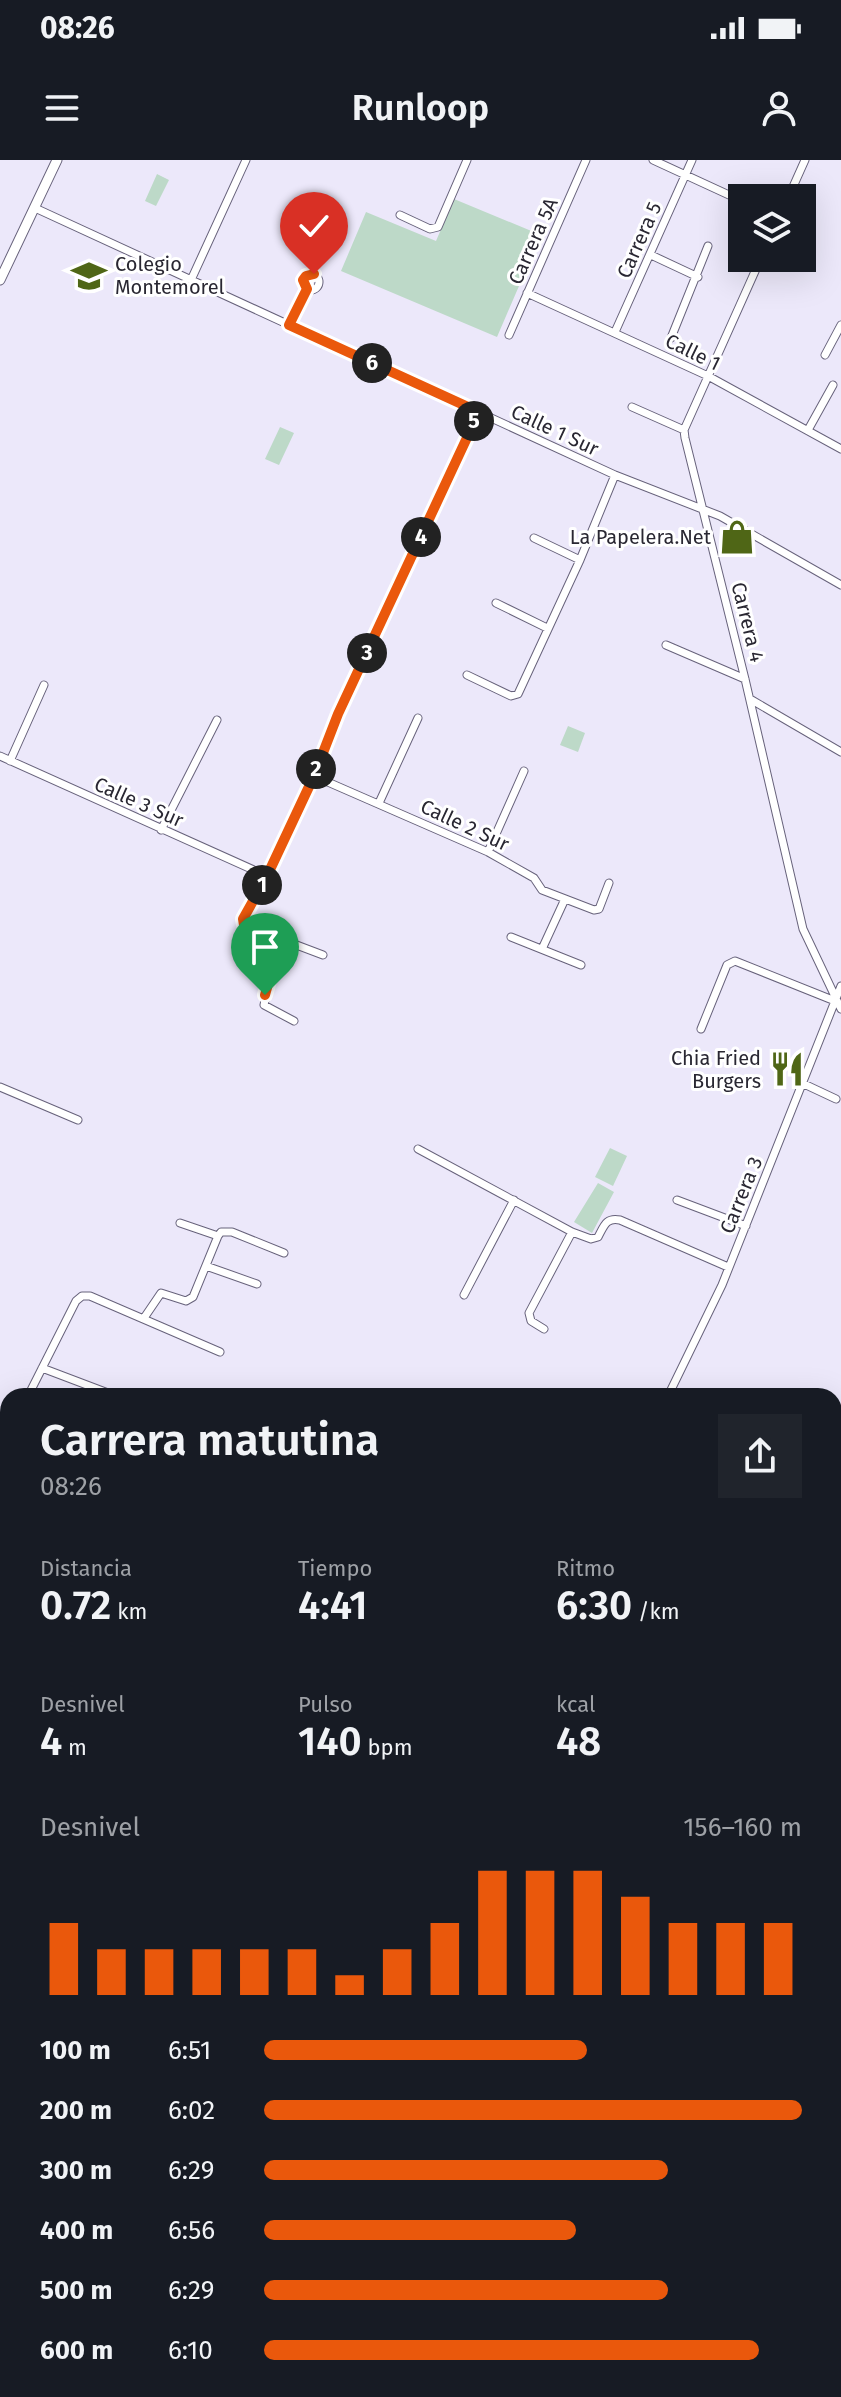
<!DOCTYPE html>
<html lang="es">
<meta charset="utf-8">
<style>
body{margin:0;font-family:"Fira Sans",sans-serif;background:#20242c;color:#f1f3f6;height:100vh;display:flex;flex-direction:column;font-size:30px;white-space:nowrap}
*{box-sizing:border-box;margin:0}
p{font-size:26px;color:#9ea1a6}
.icon{flex:none;width:44px;height:44px;fill:none;stroke:currentColor;stroke-width:2;stroke-linecap:round;stroke-linejoin:round}
.map{position:relative;flex:1;overflow:hidden}
.details{position:absolute;left:0px;top:1228px;width:842px;height:1010px;display:flex;flex-direction:column;background:#171b24;border-radius:24px 24px 0 0;box-shadow:0 8px 32px #0002}
.details>*{flex:none}
.tools{position:absolute;left:728px;top:24px;display:grid;gap:16px}
.tools a{display:grid;place-items:center;width:88px;height:88px;border-radius:0px;background:#171b24;box-shadow:0 8px 32px #0002;font-size:40px}
.pin{position:absolute;display:grid;place-items:center;width:68px;height:68px;color:#fff;margin:-82px -34px;border-radius:50% 50% 50% 0;rotate:-45deg;box-shadow:0 0 8px #0007}
.pin .icon{rotate:45deg}
.km{position:absolute;width:40px;height:40px;margin:-20px;border-radius:50%;background:#222;color:#fff;font-size:22px;line-height:40px;text-align:center}
.round{display:grid;place-items:center;flex:none;width:84px;height:84px;border-radius:0px;background:#20242c}
.headline{display:flex;align-items:center;justify-content:space-between;height:136px;padding:0 40px}
h1{font-size:44px;font-weight:600;line-height:60px}
.stats{display:grid;grid-template-columns:repeat(3,1fr);gap:12px;height:136px;padding:8px 40px}
.stats div{display:grid;align-content:center}
.stats b{font-size:40px;font-weight:600}
.stats small{font-size:22px;font-weight:400}
.stats p{font-size:22px}
.chart{height:224px;padding:16px 40px}
.chart p{display:flex;justify-content:space-between}
.chart svg{width:100%;height:144px;margin-top:8px;stroke:#ea580c;stroke-width:6}
ul{padding:0 40px;list-style:none;font-size:26px}
li{display:grid;grid-template-columns:128px 96px 1fr;align-items:center;height:60px}
li i{height:20px;border-radius:10px;background:#ea580c}
.status{display:flex;justify-content:space-between;align-items:center;height:56px;padding:0 40px;background:#171b24;direction:ltr}
.status svg{height:22px;fill:currentColor}
header{display:flex;justify-content:space-between;align-items:center;height:104px;padding:0 40px;background:#171b24;font-size:36px;font-weight:600}
.map>svg:first-child{display:block}
</style>
<div class="status"><b>08:26</b><svg viewBox="0 0 49 12"><path d="M0 12V9h3v3zM5 12V6h3v6zM10 12V3h3v9zM15 12V0h3v12zM26 1h20v11H26zM47 4h2v5h-2z"/></svg></div>
<header><svg class="icon" aria-label="menu" viewBox="0 0 24 24"><path d="M4 6h16M4 12h16M4 18h16"/></svg>Runloop<svg class="icon" aria-label="person" viewBox="0 0 24 24"><circle cx="12" cy="8" r="4"/><path d="M4 21q1-7 8-7t8 7"/></svg></header>
<div class="map">
<svg width="841" height="2237" viewBox="0 0 841 2237">
<rect width="100%" height="100%" fill="#ece8fa"/>
<path fill="#bdd9c8" d="M 157,14 L 169,20 L 156,46 L 145,41 Z
M 454,39 L 541,75 L 497,177 L 341,111 L 366,52 L 436,81 Z
M 280,267 L 294,273 L 279,305 L 265,299 Z
M 568,566 L 585,573 L 578,592 L 560,585 Z
M 610,988 L 627,996 L 613,1026 L 595,1017 Z
M 598,1023 L 614,1032 L 592,1073 L 574,1062 Z
M 841,1652 L 841,1694 L 840,1695 L 834,1692 L 834,1665 Z"/>
<path fill="#83a6bd" d="M 8,2204 L 8,2230 L 29,2230 L 26,2237 L 0,2237 L 0,2224 Z
M 190,2230 L 227,2230 L 226,2237 L 189,2237 Z"/>
<g fill="none" stroke-linecap="round" stroke-linejoin="round">
<g stroke="#67627b" stroke-width="9">
<path id="minor" d="M 653,0 L 742,41
M 788,38 L 805,0
M 35,48 L 615,315 L 720,356 L 841,425
M 400,55 L 430,69 L 438,67 L 467,0
M 651,95 L 698,117
M 761,98 L 684,270 L 685,278 L 745,519 L 803,769 L 841,849
M303 122a8 8 0 1 1 16 0a8 8 0 1 1-16 0Z
M 311,114 L 332,71
M 191,120 L 246,0
M 527,133 L 708,216 L 841,289
M 289,165 L 307,129
M 615,172 L 692,0
M 509,175 L 586,0
M 671,178 L 708,86
M 825,195 L 841,165
M 632,247 L 684,270
M 808,270 L 833,225
M 534,378 L 580,400
M 496,443 L 547,468
M 666,485 L 745,519
M 467,515 L 511,536 L 518,534 L 580,400 L 615,315
M 750,539 L 841,592
M 0,596 L 267,716
M 10,601 L 44,525
M 314,616 L 488,692 L 534,718 L 542,730 L 594,750 L 599,749 L 609,723
M 379,643 L 418,558
M 161,670 L 217,560
M 488,692 L 524,611
M 260,772 L 270,817 L 264,845 L 294,861
M 511,777 L 581,805
M 542,789 L 565,739
M 323,795 L 249,767 L 243,759 L 267,716 L 314,616 L 338,554 L 479,252
M 701,869 L 727,805 L 735,801 L 835,841
M 804,924 L 836,939
M 0,927 L 78,960
M 418,989 L 572,1072 L 591,1079 L 598,1077 C 604,1066 606,1057 620,1060 L 728,1107
M 677,1040 L 746,1066
M 180,1063 L 218,1076 L 221,1072 L 232,1072 L 284,1093
M 206,1106 L 257,1124
M 464,1135 L 514,1040
M 144,1158 L 161,1133 L 186,1141 L 193,1137 L 218,1076
M 544,1169 L 531,1161 L 529,1153 L 572,1072
M 42,1208 L 108,1233
M 28,1236 L 76,1141 L 82,1136 L 90,1136 L 220,1192
M 469,1236 L 470,1235
M 668,1236 L 722,1125 L 841,826
M 0,1291 L 8,1275
M 0,1308 L 8,1308
M 0,1392 L 8,1396
M 834,1458 L 838,1451
M 834,1532 L 841,1536
M 0,1859 L 8,1861
M 834,1926 L 841,1926"/>
</g>
<g stroke="#67627b" stroke-width="11">
<path id="tertiary" d="M 0,120 L 57,0"/>
</g>
<use href="#minor" stroke="#fff" stroke-width="7"/>
<use href="#tertiary" stroke="#fff" stroke-width="9"/>
</g>
<g fill="none" stroke-linecap="round" stroke-linejoin="round">
<g stroke="#fff" stroke-width="16">
<path id="route" d="M 265,835 L 270,817 L 260,772 L 244,765 L 243,759 L 267,716 L 314,616 L 338,554 L 479,252 L 289,165 L 307,129 L 303,120 L 306,116 L 314,114"/>
</g>
<use href="#route" stroke="#ea580c" stroke-width="10"/>
</g>
<defs>
<g id="school-bare" transform="scale(2.76)"><path d="M0-5L7-2L0 1L-7-2ZM-4 1L0 2.5L4 1V4Q0 6-4 4Z" fill="#4f6616" stroke="#fff" stroke-width="2.5" paint-order="stroke"/></g>
<g id="shop-bare" transform="scale(2.76)"><path d="M-5-2.5h2.3a2.7 3.5 0 0 1 5.4 0H5L5.5 6h-11ZM-1.5-2.5h3a1.5 2.3 0 0 0-3 0Z" fill="#4f6616" stroke="#fff" stroke-width="2.5" paint-order="stroke"/></g>
<g id="restaurant-bare" transform="scale(2.76)"><path d="M-5-6h1v4h1v-4h1v4h1v-4h1v5L-1.5 .5V6h-2V.5L-5-1ZM5-6V6H3V1.5H1.5Q1.5-4 5-6Z" fill="#4f6616" stroke="#fff" stroke-width="2.5" paint-order="stroke"/></g>
</defs>
<g fill-rule="evenodd">
<use href="#school-bare" x="89" y="116"/>
<use href="#shop-bare" x="737" y="377"/>
<use href="#restaurant-bare" x="787" y="909"/>
</g>
<g text-anchor="middle" dominant-baseline="central" stroke-width="6" stroke-linejoin="round" paint-order="stroke">
<g font-size="20" fill="#292732" stroke="#fff">
<text transform="translate(639 80) rotate(-66)">Carrera 5</text>
<text transform="translate(533 81) rotate(-66)">Carrera 5A</text>
<text transform="translate(693 192) rotate(26)">Calle 1</text>
<text transform="translate(555 270) rotate(25)">Calle 1 Sur</text>
<text transform="translate(748 462) rotate(76)">Carrera 4</text>
<text transform="translate(139 642) rotate(24)">Calle 3 Sur</text>
<text transform="translate(465 665) rotate(25)">Calle 2 Sur</text>
<text transform="translate(741 1035) rotate(-68)">Carrera 3</text>
</g>
<g font-size="20" fill="#292732" stroke="#fff" text-anchor="end">
<text x="115" y="104" text-anchor="start">Colegio<tspan x="115" dy="23">Montemorel</tspan></text>
<text x="711" y="377">La Papelera.Net</text>
<text x="761" y="898">Chia Fried<tspan x="761" dy="23">Burgers</tspan></text>
</g>
</g>
</svg>
<div class="tools">
<a><svg class="icon" aria-label="layers" viewBox="0 0 24 24"><path d="M12 4l9 5-9 5-9-5zM3 14l9 5 9-5"/></svg></a>
</div>
<div class="pin" style="left:265px;top:835px;background:#1e9e55"><svg class="icon" aria-label="arrive" viewBox="0 0 24 24"><path d="M6 21V4h12l-3 4 3 4H6"/></svg></div>
<div class="pin" style="left:314px;top:114px;background:#d93025"><svg class="icon" aria-label="check" viewBox="0 0 24 24"><path d="M5 12l5 5 9-10"/></svg></div>
<b class="km" style="left:262px;top:725px">1</b>
<b class="km" style="left:316px;top:609px">2</b>
<b class="km" style="left:367px;top:493px">3</b>
<b class="km" style="left:421px;top:377px">4</b>
<b class="km" style="left:474px;top:261px">5</b>
<b class="km" style="left:372px;top:203px">6</b>
<section class="details">
<div class="headline"><div><h1>Carrera matutina</h1><p>08:26</p></div><a class="round"><svg class="icon" aria-label="share" viewBox="0 0 24 24"><path d="M12 15V3M7 8l5-5 5 5M5 13v7h14v-7"/></svg></a></div>
<div class="stats">
<div><p>Distancia</p><b>0.72<small> km</small></b></div>
<div><p>Tiempo</p><b>4:41</b></div>
<div><p>Ritmo</p><b>6:30<small> /km</small></b></div>
</div>
<div class="stats">
<div><p>Desnivel</p><b>4<small> m</small></b></div>
<div><p>Pulso</p><b>140<small> bpm</small></b></div>
<div><p>kcal</p><b>48</b></div>
</div>
<div class="chart"><p><span>Desnivel</span>156–160 m</p>
<svg viewBox="0 0 160 44" preserveAspectRatio="none"><path d="M5 44V22M15 44V30M25 44V30M35 44V30M45 44V30M55 44V30M65 44V38M75 44V30M85 44V22M95 44V6M105 44V6M115 44V6M125 44V14M135 44V22M145 44V22M155 44V22"/></svg>
</div>
<ul>
<li><b>100 m</b>6:51<i style="width:60%"></i></li>
<li><b>200 m</b>6:02<i style="width:100%"></i></li>
<li><b>300 m</b>6:29<i style="width:75%"></i></li>
<li><b>400 m</b>6:56<i style="width:58%"></i></li>
<li><b>500 m</b>6:29<i style="width:75%"></i></li>
<li><b>600 m</b>6:10<i style="width:92%"></i></li>
</ul>
</section>
</div>
